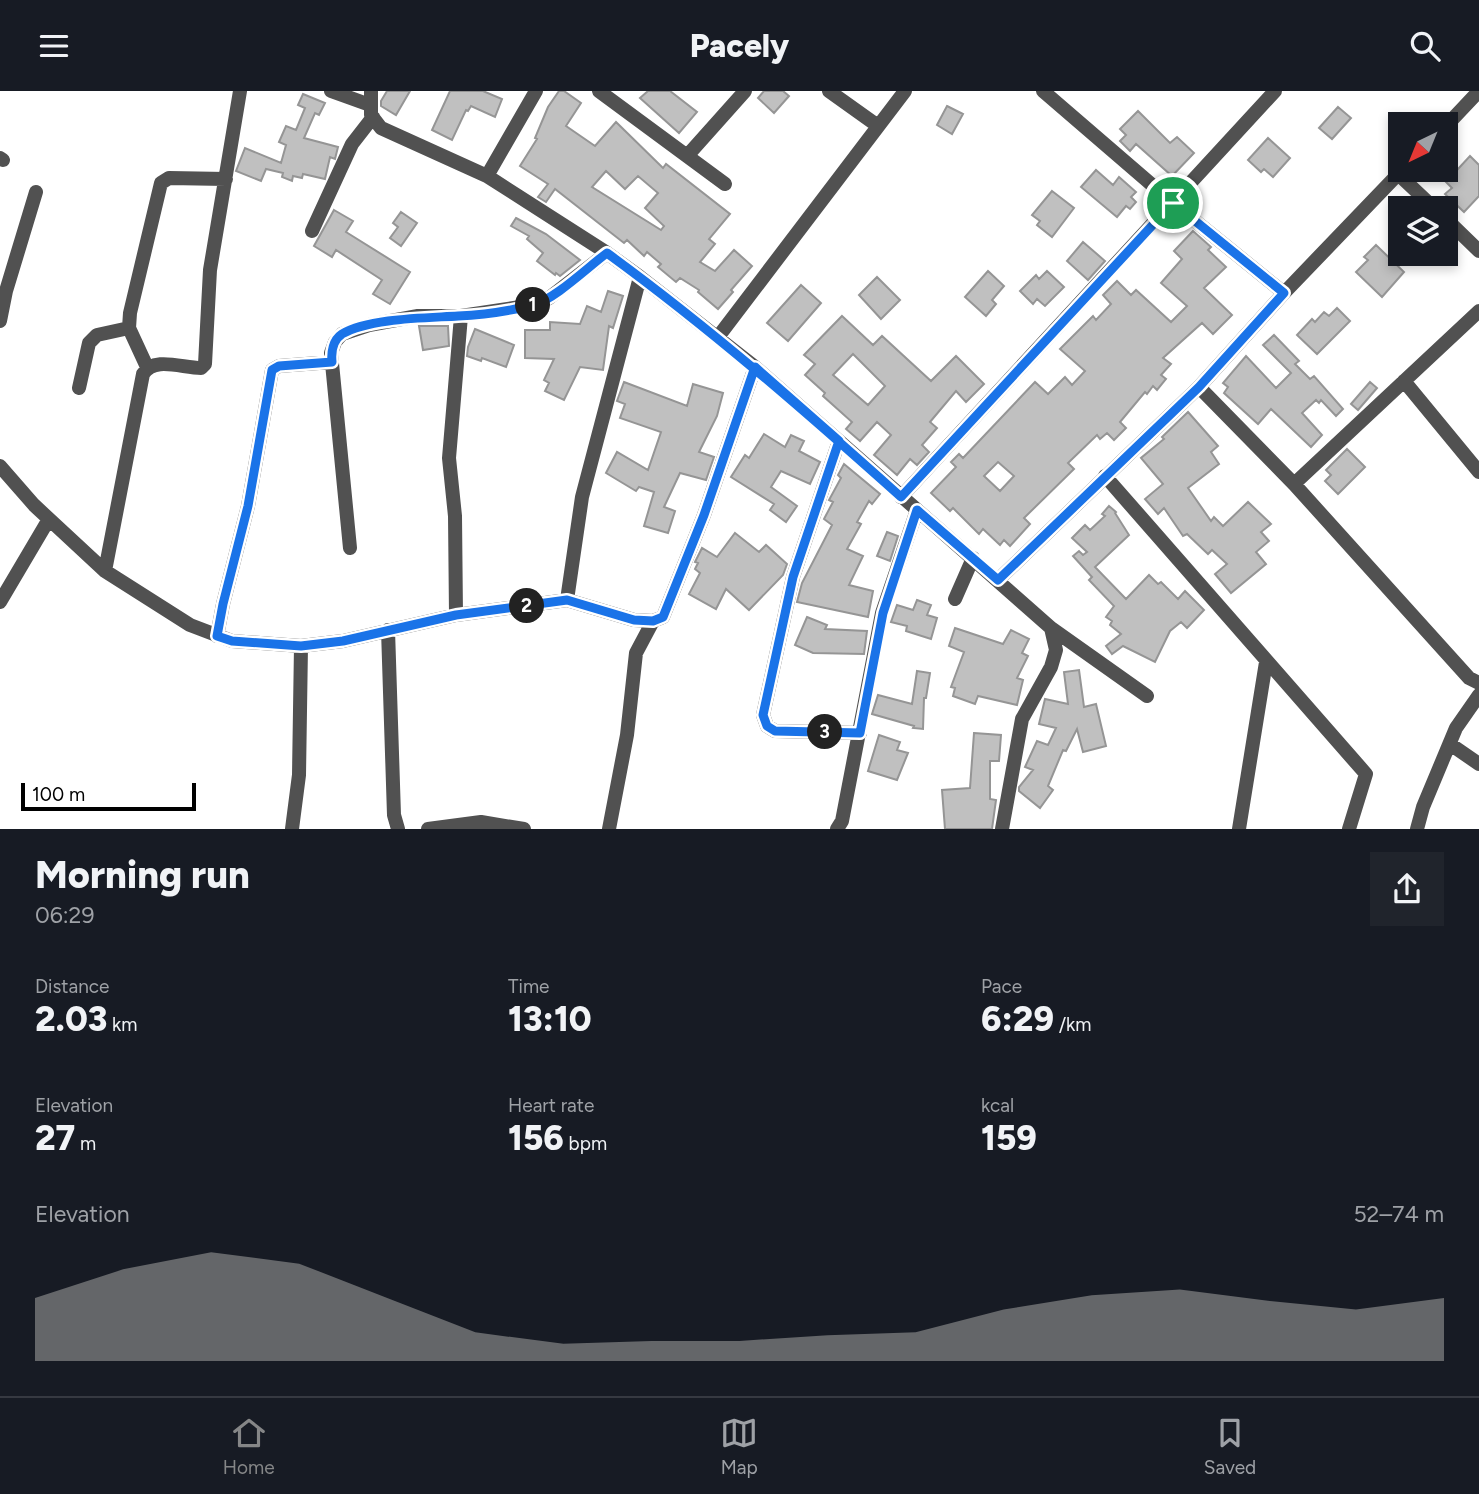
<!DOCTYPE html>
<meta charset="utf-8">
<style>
body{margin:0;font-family:Figtree,sans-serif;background:#20242c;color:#f1f3f6;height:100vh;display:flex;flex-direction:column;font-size:26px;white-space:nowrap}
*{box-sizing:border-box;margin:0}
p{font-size:23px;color:#9ea1a6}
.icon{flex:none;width:38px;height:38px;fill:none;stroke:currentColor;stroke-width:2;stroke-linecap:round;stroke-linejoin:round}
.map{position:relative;height:738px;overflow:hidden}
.panel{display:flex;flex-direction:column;background:#171b24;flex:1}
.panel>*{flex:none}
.needle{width:46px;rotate:223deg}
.controls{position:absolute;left:1388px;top:21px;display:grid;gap:14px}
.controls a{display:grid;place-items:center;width:70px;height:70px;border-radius:0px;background:#171b24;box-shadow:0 4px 10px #0003;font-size:35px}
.scale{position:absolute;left:21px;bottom:18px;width:175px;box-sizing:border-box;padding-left:7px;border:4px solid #000;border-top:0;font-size:19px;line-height:24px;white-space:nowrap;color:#000;-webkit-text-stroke:5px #fff;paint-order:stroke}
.pin{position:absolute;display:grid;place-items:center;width:60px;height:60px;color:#fff;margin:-30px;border:4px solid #fff;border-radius:50%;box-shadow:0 2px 7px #0007}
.km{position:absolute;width:35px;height:35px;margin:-18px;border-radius:50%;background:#222;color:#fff;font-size:19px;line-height:35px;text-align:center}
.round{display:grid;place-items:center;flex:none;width:74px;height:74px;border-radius:0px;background:#20242c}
.headline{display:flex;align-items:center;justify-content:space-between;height:119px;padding:0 35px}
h1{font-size:38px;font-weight:800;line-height:52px}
.figures{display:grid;grid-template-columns:repeat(3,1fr);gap:10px;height:119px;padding:7px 35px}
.figures div{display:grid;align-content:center}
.figures b{font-size:35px;font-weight:800}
.figures small{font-size:19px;font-weight:400}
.figures p{font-size:19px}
.chart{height:196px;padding:14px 35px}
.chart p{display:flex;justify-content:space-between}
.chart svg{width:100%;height:126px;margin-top:7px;fill:#858687;opacity:.7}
header{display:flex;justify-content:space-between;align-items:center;height:91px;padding:0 35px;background:#171b24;font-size:32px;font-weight:800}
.menu{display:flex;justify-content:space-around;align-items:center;height:98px;border-top:2px solid #363941;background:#171b24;font-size:19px;color:#9ea1a6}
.menu a{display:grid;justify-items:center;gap:4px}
.menu .active{color:#858687}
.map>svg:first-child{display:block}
</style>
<header><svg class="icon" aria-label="menu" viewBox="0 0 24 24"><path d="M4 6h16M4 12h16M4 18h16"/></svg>Pacely<svg class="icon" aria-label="search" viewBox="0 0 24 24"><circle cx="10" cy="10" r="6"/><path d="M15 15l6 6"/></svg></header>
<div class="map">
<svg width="1479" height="738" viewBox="0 0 1479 738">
<rect width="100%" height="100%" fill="#fff"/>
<path fill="#c0c0c0" stroke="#959595" stroke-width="2" fill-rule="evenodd" d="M 387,0 L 410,0 L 396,24 L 381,15 L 381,10 Z
M 450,0 L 483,0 L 502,8 L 495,26 L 471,15 L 468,20 L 466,19 L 452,49 L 432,39 Z
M 559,0 L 564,0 L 581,12 L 566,35 L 595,55 L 616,31 L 663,77 L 666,73 L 730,123 L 709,148 L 715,153 L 700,171 L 715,180 L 734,159 L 752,175 L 731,199 L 733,201 L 718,218 L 698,201 L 699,199 L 680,187 L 676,191 L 658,176 L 661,173 L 647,161 L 644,165 L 627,149 L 624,152 L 555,98 L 546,111 L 538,106 L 548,93 L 520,75 L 537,48 L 535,47 L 548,16 ZM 606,80 L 625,98 L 638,85 L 658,102 L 645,117 L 664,135 L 661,139 L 592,96 Z
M 648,0 L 670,0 L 697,21 L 679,42 L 640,7 Z
M 764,0 L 783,0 L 789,5 L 774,22 L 758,7 Z
M 303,3 L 325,12 L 319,24 L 315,22 L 304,47 L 338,56 L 335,68 L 330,66 L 325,88 L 303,83 L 302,87 L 293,85 L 292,90 L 282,86 L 283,82 L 266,78 L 261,90 L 236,80 L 245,57 L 281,72 L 286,54 L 279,51 L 286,35 L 296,39 L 305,17 L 298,14 Z
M 947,15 L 963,23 L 952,43 L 937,34 Z
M 1338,16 L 1351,27 L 1332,48 L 1319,37 Z
M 1138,20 L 1170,52 L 1177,46 L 1194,62 L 1172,85 L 1136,53 L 1130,60 L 1120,50 L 1126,44 L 1120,38 Z
M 1268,47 L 1290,67 L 1273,86 L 1264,78 L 1261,81 L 1248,69 Z
M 1470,65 L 1479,74 L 1479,105 L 1464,121 L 1445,103 L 1452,97 L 1446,91 Z
M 1096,79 L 1113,94 L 1119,86 L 1136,101 L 1131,106 L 1136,111 L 1130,118 L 1126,115 L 1117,126 L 1081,96 Z
M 1052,100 L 1074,117 L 1052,146 L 1037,134 L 1040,130 L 1032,124 Z
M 334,119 L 353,130 L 346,141 L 410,181 L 390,213 L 373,203 L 382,189 L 336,159 L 332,166 L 314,155 Z
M 401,121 L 417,132 L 401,155 L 390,147 L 398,136 L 393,132 Z
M 516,127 L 546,143 L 580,169 L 560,185 L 556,182 L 555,184 L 537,170 L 543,162 L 527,148 L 529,145 L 511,135 Z
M 1193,140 L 1211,156 L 1208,159 L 1226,176 L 1204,197 L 1232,224 L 1213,243 L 1202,232 L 1163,267 L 1171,273 L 1161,284 L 1166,288 L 1157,299 L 1153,295 L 1147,303 L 1145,301 L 1120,331 L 1126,337 L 1114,349 L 1107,342 L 1100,348 L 1097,344 L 1068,372 L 1074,378 L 1024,427 L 1030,433 L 1010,455 L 1004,449 L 1000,454 L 983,438 L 979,443 L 953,417 L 950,420 L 931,402 L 956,376 L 951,371 L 959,363 L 963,367 L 1035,291 L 1048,303 L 1065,286 L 1072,294 L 1085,280 L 1060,258 L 1093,225 L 1096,229 L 1111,213 L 1103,204 L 1117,190 L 1131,204 L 1136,199 L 1171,231 L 1187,215 L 1161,192 L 1182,168 L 1174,160 ZM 998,371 L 1014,385 L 1000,400 L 984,385 Z
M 1083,151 L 1105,170 L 1088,189 L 1067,170 Z
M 1376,154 L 1404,181 L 1382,206 L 1356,181 L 1368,169 L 1364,166 Z
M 988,180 L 1004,195 L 992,209 L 996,213 L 986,225 L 965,206 Z
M 1047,180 L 1064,196 L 1045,215 L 1037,208 L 1033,213 L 1020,200 L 1036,184 L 1039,188 Z
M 877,186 L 900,209 L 881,228 L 859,204 Z
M 801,194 L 821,212 L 788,250 L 767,232 Z
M 608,200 L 623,205 L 613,237 L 609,235 L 603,279 L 580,276 L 564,309 L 545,300 L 549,292 L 544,289 L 554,268 L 525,267 L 525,239 L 550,239 L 550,231 L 580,233 L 587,215 L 601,221 Z
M 1337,217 L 1350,230 L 1317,263 L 1297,244 L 1312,228 L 1315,231 L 1324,221 L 1329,225 Z
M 842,225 L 873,254 L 882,245 L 931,290 L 956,265 L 984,293 L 966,311 L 956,300 L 930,331 L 937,337 L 922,354 L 929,361 L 917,374 L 910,368 L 897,384 L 874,364 L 891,344 L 877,331 L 860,350 L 846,338 L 852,331 L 823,305 L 825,302 L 805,284 L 815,273 L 804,264 ZM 853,263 L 885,295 L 868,314 L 833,284 Z
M 419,235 L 448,235 L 449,255 L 423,259 Z
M 475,238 L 514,254 L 506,276 L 482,267 L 481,270 L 467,265 L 468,256 Z
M 1274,244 L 1299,270 L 1295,273 L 1310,288 L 1314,285 L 1343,318 L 1336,325 L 1321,309 L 1319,312 L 1316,309 L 1302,322 L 1322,344 L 1311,356 L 1271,318 L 1258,333 L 1224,302 L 1228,296 L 1223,292 L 1246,265 L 1276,297 L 1291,282 L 1263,254 Z
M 624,291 L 687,315 L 693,293 L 723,302 L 717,325 L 699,361 L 714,366 L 706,389 L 680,382 L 664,416 L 675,420 L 668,442 L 644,435 L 654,401 L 639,396 L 636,400 L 606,382 L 617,361 L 648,379 L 661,341 L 620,327 L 625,313 L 617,310 Z
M 1370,291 L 1377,297 L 1358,319 L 1351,313 Z
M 1188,321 L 1218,355 L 1211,361 L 1219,373 L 1188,397 L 1211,430 L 1214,426 L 1223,435 L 1248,411 L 1271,433 L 1261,441 L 1269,450 L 1256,461 L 1266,473 L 1231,502 L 1215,483 L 1227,473 L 1212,459 L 1208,463 L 1187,443 L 1183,445 L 1164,417 L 1158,423 L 1145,408 L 1163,393 L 1141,367 L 1164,348 L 1162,346 Z
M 764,343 L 785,356 L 791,344 L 804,350 L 799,360 L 820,371 L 810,393 L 781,380 L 771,396 L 797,415 L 786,431 L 770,419 L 774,413 L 731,386 L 745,364 L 749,367 Z
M 1347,358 L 1365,376 L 1338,403 L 1325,390 L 1331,384 L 1326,379 Z
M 844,373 L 880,403 L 872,413 L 869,410 L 857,431 L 861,433 L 847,458 L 863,465 L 849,494 L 873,500 L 868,526 L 797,511 L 802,492 L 832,434 L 824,428 L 833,411 L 829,409 L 841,387 L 838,384 Z
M 1109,415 L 1116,421 L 1115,422 L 1129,444 L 1095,476 L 1126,508 L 1149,484 L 1158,493 L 1161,491 L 1178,508 L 1185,500 L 1204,519 L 1187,537 L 1181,531 L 1170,540 L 1155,571 L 1123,555 L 1112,563 L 1106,555 L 1121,543 L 1110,534 L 1112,530 L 1106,526 L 1114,515 L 1089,489 L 1092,486 L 1073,465 L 1079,460 L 1083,464 L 1087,461 L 1072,447 L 1085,434 L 1090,439 L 1105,425 L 1102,423 Z
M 887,441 L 898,445 L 890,470 L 877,465 Z
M 735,442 L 759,461 L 766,454 L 787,473 L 783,484 L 749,519 L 726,498 L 716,518 L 689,503 L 700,482 L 695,478 L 698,472 L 695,471 L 702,457 L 717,466 Z
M 917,509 L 931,514 L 927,524 L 937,527 L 931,548 L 906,540 L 907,535 L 891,531 L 897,514 L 913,519 Z
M 807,526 L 827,534 L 825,538 L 867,540 L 864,563 L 813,562 L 795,554 Z
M 955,537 L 1003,553 L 1011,539 L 1029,548 L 1022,562 L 1028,565 L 1017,587 L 1023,589 L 1017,614 L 978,605 L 975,613 L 953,605 L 955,597 L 951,596 L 964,561 L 949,555 Z
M 1079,579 L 1084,616 L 1096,613 L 1106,655 L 1083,661 L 1077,638 L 1066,660 L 1063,659 L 1048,695 L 1053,699 L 1040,717 L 1019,700 L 1019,696 L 1033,679 L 1025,676 L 1037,650 L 1048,654 L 1056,637 L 1039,633 L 1045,608 L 1068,613 L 1064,581 Z
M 917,580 L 930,582 L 926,607 L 924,607 L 923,638 L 913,637 L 914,635 L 872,623 L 878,604 L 912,613 Z
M 974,642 L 1001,644 L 999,670 L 990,670 L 990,708 L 996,709 L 992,738 L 945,738 L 942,699 L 970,697 Z
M 879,644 L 900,651 L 897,659 L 908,662 L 897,689 L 868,680 Z"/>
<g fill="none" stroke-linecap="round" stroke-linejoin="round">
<path stroke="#515151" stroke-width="14" d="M 331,0 L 370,14
M 371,0 L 371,24 L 381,37 L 487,85 L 607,162 L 640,186 L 755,276 L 1051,537 L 1056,559 L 1051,576 L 1022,628 L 1002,738
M 599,0 L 725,93
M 829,0 L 878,35
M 1043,0 L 1173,112 L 1284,202
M 1446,35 L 1479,0
M 687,65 L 745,0
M 0,67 L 3,69
M 1398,83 L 1434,117
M 487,85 L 536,0
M 1446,128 L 1479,160
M 312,140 L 352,53 L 373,26
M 0,230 L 6,200 L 36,101
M 718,246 L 905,0
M 147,276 L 129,237 L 130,222 L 161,92 L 169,87 L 226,88
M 1404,290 L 1479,381
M 1199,296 L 1294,393 L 1469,587 L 1479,592
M 79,297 L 89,252 L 97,244 L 129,237
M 839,350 L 793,486 L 763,624 L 767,635 L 775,640 L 860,642
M 0,375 L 34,414 L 105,480 L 190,534 L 232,550 L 301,555 L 343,550 L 456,524 L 567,509 L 634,529 L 653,530 L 663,526 L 704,424 L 755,276
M 1105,385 L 1366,683 L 1349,738
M 1294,393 L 1479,220
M 901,406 L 1275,0
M 350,457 L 331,262 L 335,251 L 342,243 L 369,234 L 418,225 L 461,225 L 533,214 L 549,207 L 607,162
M 105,480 L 143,283 C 154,265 182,277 201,277 L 205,273 L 210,179 L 240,0
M 998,489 L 1199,296 L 1284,202 L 1402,79
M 955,508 L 973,467
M 567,509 L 582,406 L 640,186
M 0,511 L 49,428
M 456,524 L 455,425 L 449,367 L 461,225
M 1051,537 L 1147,605
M 388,539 L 394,724 L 398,738
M 217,545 L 223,513 L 248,415 L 272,279 L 279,275 L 332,271
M 1450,653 L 1479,673
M 292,738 L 299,684 L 301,555
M 428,738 L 481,731 L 524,738
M 609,738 L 627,644 L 636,562 L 653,530
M 837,738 L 842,730 L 882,522 L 917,419
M 1239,738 L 1266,571
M 1417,738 L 1423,716 L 1456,637 L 1479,604"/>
</g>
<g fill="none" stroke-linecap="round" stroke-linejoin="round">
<g stroke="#fff" stroke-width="14">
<path id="route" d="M 1173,112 L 901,406 C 806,321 710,237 607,162 C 588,176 554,209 533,214 C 510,220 482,224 458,225 C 427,227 369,227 342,243 C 333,249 331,261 332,271 L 279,275 L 272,279 L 248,415 L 223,513 L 217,545 L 232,550 L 301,555 L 343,550 L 456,524 L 567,509 L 634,529 L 653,530 L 663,526 L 704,424 L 755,276 L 839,350 L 793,486 L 763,624 L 767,635 L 775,640 L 860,642 L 883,522 L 917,419 L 998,489 L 1199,296 L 1284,202 L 1173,112"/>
</g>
<use href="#route" stroke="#1a73e8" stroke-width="9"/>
</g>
</svg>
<div class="controls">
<a><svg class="needle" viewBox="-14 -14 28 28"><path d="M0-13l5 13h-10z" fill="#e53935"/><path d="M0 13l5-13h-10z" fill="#9ea1a6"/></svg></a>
<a><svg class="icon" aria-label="layers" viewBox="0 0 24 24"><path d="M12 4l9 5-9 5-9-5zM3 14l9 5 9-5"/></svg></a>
</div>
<div class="scale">100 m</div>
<div class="pin" style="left:1173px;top:112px;background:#1e9e55"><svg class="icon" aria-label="arrive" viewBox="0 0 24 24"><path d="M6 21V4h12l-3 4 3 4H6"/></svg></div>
<b class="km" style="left:533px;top:214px">1</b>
<b class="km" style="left:527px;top:515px">2</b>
<b class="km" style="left:825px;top:641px">3</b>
</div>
<section class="panel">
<div class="headline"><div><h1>Morning run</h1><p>06:29</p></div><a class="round"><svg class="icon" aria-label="share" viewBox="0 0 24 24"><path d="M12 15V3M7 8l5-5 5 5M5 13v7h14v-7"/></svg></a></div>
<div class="figures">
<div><p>Distance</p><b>2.03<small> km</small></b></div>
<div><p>Time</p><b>13:10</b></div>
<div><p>Pace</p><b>6:29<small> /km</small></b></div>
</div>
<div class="figures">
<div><p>Elevation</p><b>27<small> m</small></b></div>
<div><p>Heart rate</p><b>156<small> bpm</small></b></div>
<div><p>kcal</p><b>159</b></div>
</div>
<div class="chart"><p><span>Elevation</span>52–74 m</p>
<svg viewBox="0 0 160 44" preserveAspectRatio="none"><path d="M0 44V22L10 12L20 6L30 10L40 22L50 34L60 38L70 37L80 37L90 35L100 34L110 26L120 21L130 19L140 23L150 26L160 22V44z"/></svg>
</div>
</section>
<nav class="menu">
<a class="active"><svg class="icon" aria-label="home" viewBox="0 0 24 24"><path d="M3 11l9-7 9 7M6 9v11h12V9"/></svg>Home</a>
<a><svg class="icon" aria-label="map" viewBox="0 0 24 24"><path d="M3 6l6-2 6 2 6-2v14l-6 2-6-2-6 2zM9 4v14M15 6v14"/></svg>Map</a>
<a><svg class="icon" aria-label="saved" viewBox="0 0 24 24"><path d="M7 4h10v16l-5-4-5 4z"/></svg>Saved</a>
</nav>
